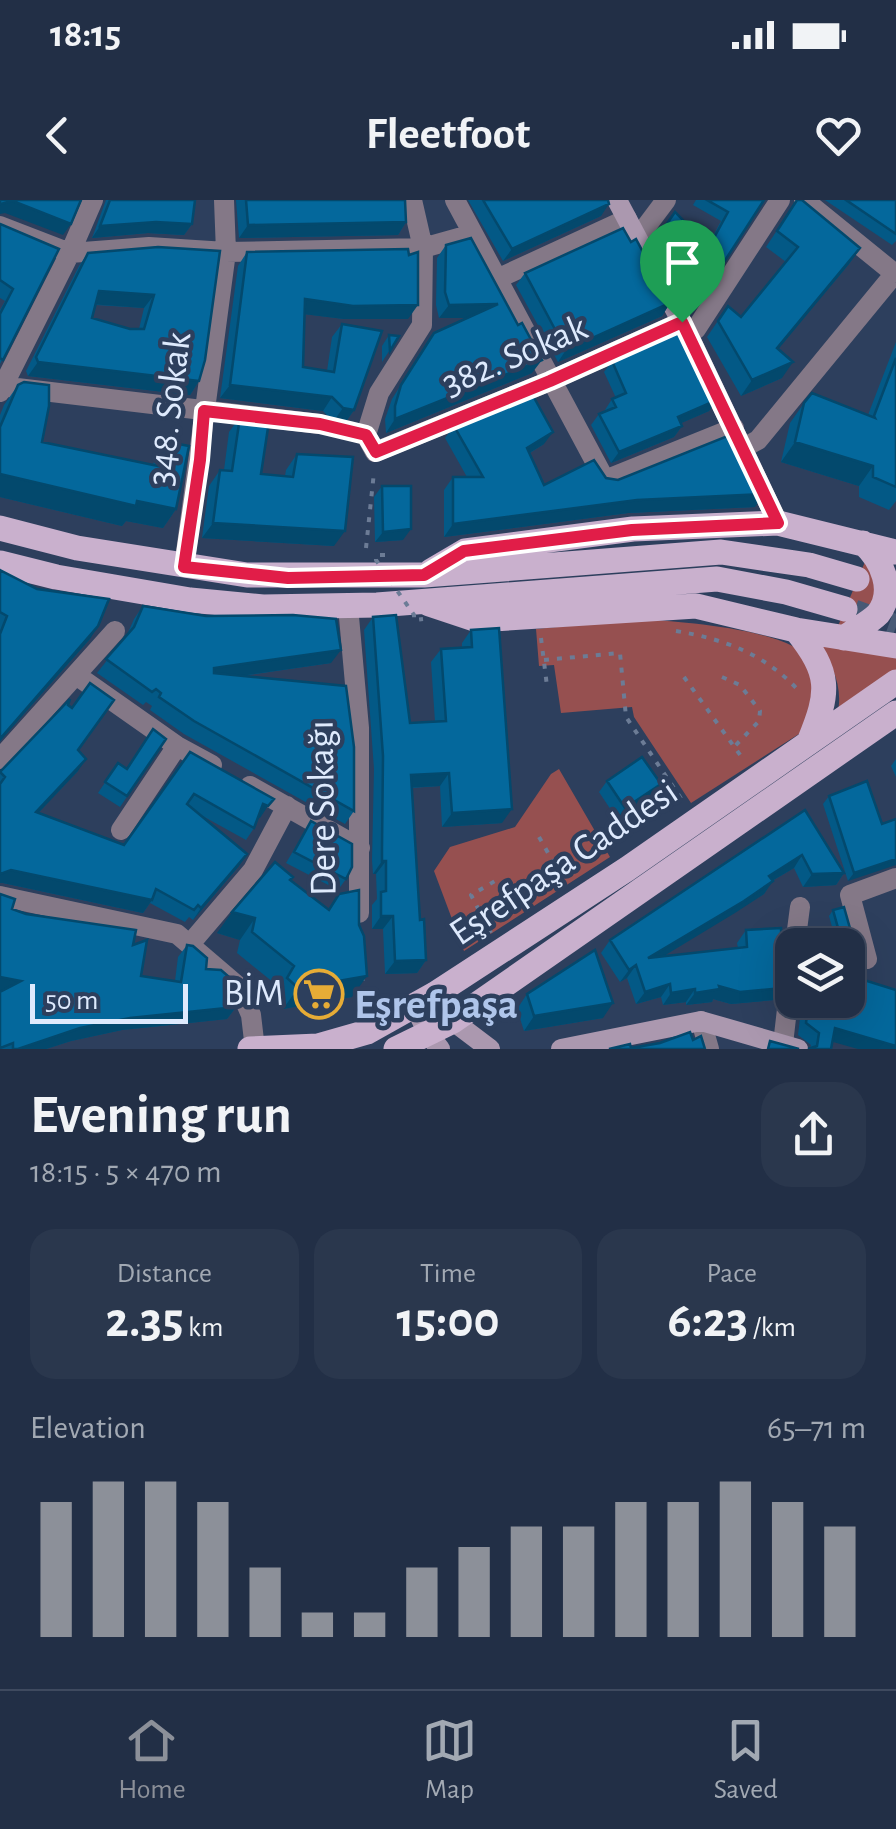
<!DOCTYPE html>
<meta charset="utf-8">
<style>
body{margin:0;font-family:"Alegreya Sans",sans-serif;background:#2a374d;color:#f1f3f6;height:100vh;display:flex;flex-direction:column;font-size:38px;white-space:nowrap}
*{box-sizing:border-box;margin:0}
p{font-size:32px;color:#a2a9b3}
.icon{flex:none;width:55px;height:55px;fill:none;stroke:currentColor;stroke-width:2;stroke-linecap:round;stroke-linejoin:round}
.map{position:relative;height:849px;overflow:hidden}
.drawer{display:flex;flex-direction:column;background:#222f46;flex:1}
.drawer>*{flex:none}
.buttons{position:absolute;left:775px;top:728px;display:grid;gap:20px}
.buttons a{display:grid;place-items:center;width:90px;height:90px;border-radius:20px;background:#222f46;box-shadow:0 10px 40px #0002,0 0 0 2px #3f4a5f;font-size:50px}
.scale{position:absolute;left:30px;bottom:25px;width:158px;box-sizing:border-box;padding-left:10px;border:5px solid #deeafd;border-top:0;font-size:28px;line-height:35px;white-space:nowrap;color:#deeafd;-webkit-text-stroke:8px #2d3f5d;paint-order:stroke}
.pin{position:absolute;display:grid;place-items:center;width:85px;height:85px;color:#fff;margin:-102px -42px;border-radius:50% 50% 50% 0;rotate:-45deg;box-shadow:0 0 10px #0007}
.pin .icon{rotate:45deg}
.round{display:grid;place-items:center;flex:none;width:105px;height:105px;border-radius:30px;background:#2a374d}
.overview{display:flex;align-items:center;justify-content:space-between;height:170px;padding:0 30px}
h1{font-size:55px;font-weight:700;line-height:75px}
.figures{display:grid;grid-template-columns:repeat(3,1fr);gap:15px;height:170px;padding:10px 30px}
.figures div{display:grid;align-content:center;border-radius:25px;background:#2a374d;text-align:center}
.figures b{font-size:50px;font-weight:700}
.figures small{font-size:28px;font-weight:400}
.figures p{font-size:28px}
.chart{height:280px;padding:20px 30px}
.chart p{display:flex;justify-content:space-between}
.chart svg{width:100%;height:180px;margin-top:10px;stroke:#8c9099;stroke-width:6}
.status{display:flex;justify-content:space-between;align-items:center;height:70px;padding:0 50px;background:#222f46;direction:ltr}
.status svg{height:28px;fill:currentColor}
header{display:flex;justify-content:space-between;align-items:center;height:130px;padding:0 30px;background:#222f46;font-size:45px;font-weight:700}
.dock{display:flex;justify-content:space-around;align-items:center;height:140px;border-top:2px solid #3f4a5f;background:#222f46;font-size:28px;color:#a2a9b3}
.dock a{display:grid;justify-items:center;gap:5px}
.dock .current{color:#8c9099}
.map>svg:first-child{display:block}
</style>
<div class="status"><b>18:15</b><svg viewBox="0 0 49 12"><path d="M0 12V9h3v3zM5 12V6h3v6zM10 12V3h3v9zM15 12V0h3v12zM26 1h20v11H26zM47 4h2v5h-2z"/></svg></div>
<header><svg class="icon" aria-label="back" viewBox="0 0 24 24"><path d="M15 5l-7 7 7 7"/></svg>Fleetfoot<svg class="icon" aria-label="heart" viewBox="0 0 24 24"><path d="M12 20l-8-8c-3-5 5-10 8-4 3-6 11-1 8 4z"/></svg></header>
<div class="map">
<svg width="896" height="849" viewBox="0 0 896 849">
<rect width="100%" height="100%" fill="#2d3f5d"/>
<path fill="#965050" d="M 867,357 L 882,398 L 859,420 L 838,426 Z
M 642,419 C 676,422 807,428 816,470 C 819,487 814,509 813,525 L 691,603 L 634,517 L 632,507 L 561,513 L 554,465 L 539,466 L 536,429 Z
M 818,441 L 896,455 L 896,474 L 837,517 C 844,487 833,467 818,441 Z
M 559,569 L 610,657 L 464,751 L 434,671 L 450,647 L 515,627 L 551,574 Z"/>
<g fill="none" stroke-linecap="round" stroke-linejoin="round">
<path stroke="#485975" stroke-width="25" stroke-dasharray="25 12" stroke-linecap="butt" d="M 854,412 L 896,427"/>
<path stroke="#6c7c96" stroke-width="4" stroke-dasharray="5 8" stroke-linecap="butt" d="M 366,348 L 374,272
M 676,431 C 724,439 765,454 799,491
M 541,438 L 547,486
M 544,460 L 620,453 L 626,517 L 684,603
M 684,477 L 743,559
M 722,477 L 740,485 L 760,511 L 759,521 L 734,547
M 539,637 L 564,681
M 484,719 L 508,706 L 514,687 L 554,664
M 491,733 L 471,695 L 495,681 L 514,687
M 362,776 L 366,807"/>
<path stroke="#847887" stroke-width="20" d="M 412,0 L 423,48 L 422,125 L 379,193 L 366,235 L 375,252 L 550,181 L 681,122
M 455,0 L 605,280 L 734,228
M 804,0 L 894,73
M 0,26 L 70,53 L 149,47 L 226,52 L 423,48 L 473,34
M 635,34 L 645,28 L 666,0
M 499,78 L 627,19
M 688,134 L 696,129 L 780,0
M 0,186 L 320,224
M 0,192 L 70,53 L 93,0
M 743,248 L 758,240 L 896,72
M 184,367 L 226,52 L 224,0
M 348,406 L 359,528 L 359,713
M 76,475 L 177,546 L 212,565
M 0,559 L 115,431
M 250,586 L 360,648
M 121,630 L 177,546
M 0,696 L 177,734 L 239,787 L 251,815 L 255,849
M 190,744 L 253,670 L 287,606
M 795,745 L 800,707
M 867,759 L 850,695 L 896,678
M 701,821 L 709,849
M 783,844 L 792,766"/>
<path stroke="#ab98af" stroke-width="20" d="M 617,0 L 688,134 L 778,323
M 435,794 L 453,821 L 490,849
M 414,805 L 429,835 L 440,849
M 561,849 L 701,821 L 798,849"/>
<path stroke="#c9b0cd" stroke-width="25" d="M 0,328 L 77,348 L 247,375 L 424,375 L 721,352 L 809,365 L 857,379
M 0,363 L 56,377 L 190,400 L 263,407 L 377,405 L 717,379 L 786,392 L 845,409
M 431,371 L 465,351 L 633,329 L 778,323 L 896,352
M 429,404 L 477,420 L 696,406 L 796,430 L 896,446
M 796,430 C 831,474 830,491 809,542
M 844,438 C 855,430 869,423 878,414 C 896,391 882,360 863,343
M 250,849 L 318,846 L 367,832 L 435,794 L 627,669 L 896,482
M 396,849 L 453,821 L 896,513"/>
<path stroke="#6c7c96" stroke-width="4" stroke-dasharray="5 8" stroke-linecap="butt" d="M 385,355 L 376,355 L 376,360 L 414,415 L 414,420 L 423,419"/>
</g>
<path fill="#035986" fill-rule="evenodd" d="M 106,0 L 195,0 L 192,24 L 184,35 L 148,33 L 92,38 Z
M 236,0 L 405,0 L 406,22 L 398,35 L 239,38 Z
M 468,0 L 608,0 L 601,16 L 503,61 Z
M 696,0 L 764,0 L 697,102 L 660,34 L 675,12 L 708,46 L 721,21 L 693,5 Z
M 797,0 L 860,48 L 849,64 L 778,149 L 782,178 L 741,196 L 707,137 L 728,106 L 741,117 L 786,62 L 766,47 Z
M 825,0 L 896,0 L 896,41 L 892,45 Z
M 0,24 L 59,49 L 0,164 L 0,110 L 5,101 L 0,98 Z
M 631,42 L 670,103 L 662,116 L 558,162 L 516,85 L 525,73 Z
M 446,45 L 532,173 L 386,233 L 385,219 L 392,199 L 434,133 L 468,118 L 439,118 L 436,105 L 437,58 Z
M 158,47 L 199,181 L 190,195 L 28,176 L 26,171 L 79,66 L 88,53 ZM 96,105 L 144,108 L 139,129 L 130,129 L 92,118 Z
M 247,52 L 408,119 L 344,119 L 304,114 L 303,167 L 327,171 L 332,137 L 342,124 L 354,210 L 345,223 L 333,222 L 323,211 L 220,198 L 238,66 Z
M 389,135 L 399,136 L 382,162 L 382,146 Z
M 896,142 L 896,301 L 889,310 L 859,297 L 859,286 L 781,262 L 790,223 L 804,203 L 868,215 Z
M 612,161 L 717,200 L 709,211 L 681,223 L 682,226 L 674,237 L 611,263 L 591,225 L 599,214 L 606,211 L 605,210 L 612,199 L 616,198 L 604,172 Z
M 18,185 L 42,242 L 153,265 L 154,261 L 168,242 L 176,309 L 163,328 L 126,321 L 122,326 L 0,297 L 0,215 L 4,205 Z
M 240,217 L 261,274 L 285,276 L 286,270 L 297,254 L 334,346 L 202,338 L 209,286 L 220,270 L 224,270 L 229,232 Z
M 454,226 L 544,244 L 530,253 L 544,285 L 606,278 L 755,307 L 628,313 L 444,337 L 444,290 L 453,277 L 467,277 L 445,238 Z
M 382,286 L 403,340 L 375,342 L 374,297 Z
M 0,370 L 90,439 L 0,541 Z
M 143,406 L 331,463 L 242,476 L 354,611 L 345,624 L 184,534 L 150,510 L 152,506 L 146,502 L 143,505 L 97,473 L 127,435 L 134,419 Z
M 373,417 L 410,523 L 435,522 L 431,462 L 441,449 L 462,448 L 462,443 L 471,430 L 502,623 L 442,627 L 440,586 L 412,588 L 420,720 L 426,760 L 417,773 L 385,774 L 383,729 L 372,729 L 372,705 L 377,699 L 376,674 L 373,674 L 372,660 L 374,569 L 364,430 Z
M 70,499 L 68,505 L 78,550 L 78,571 L 38,613 L 124,645 L 190,552 L 260,618 L 258,618 L 254,628 L 246,640 L 199,614 L 239,666 L 193,720 L 189,717 L 185,722 L 150,703 L 143,713 L 3,683 L 0,683 L 0,573 Z
M 166,539 L 120,607 L 98,593 L 118,563 L 127,568 Z
M 896,559 L 896,577 L 891,566 Z
M 607,581 L 653,595 L 617,619 L 599,592 Z
M 829,596 L 882,624 L 896,619 L 848,681 L 823,604 Z
M 805,610 L 844,673 L 836,685 L 803,687 L 794,668 L 772,681 L 764,694 L 662,757 L 738,748 L 737,743 L 746,730 L 774,800 L 731,804 L 713,799 L 712,802 L 686,805 L 686,802 L 663,805 L 661,797 L 636,804 L 627,778 L 620,782 L 601,753 L 610,740 Z
M 311,621 L 346,679 L 338,690 L 286,663 Z
M 290,681 L 328,710 L 339,694 L 352,797 L 283,809 L 272,799 L 279,787 L 237,753 L 240,740 L 217,733 Z
M 12,709 L 133,745 L 141,776 L 175,781 L 178,757 L 187,745 L 236,807 L 227,819 L 122,830 L 71,841 L 46,849 L 0,849 L 2,791 L 0,791 Z
M 833,710 L 851,732 L 847,738 L 836,741 L 829,716 Z
M 527,794 L 603,818 L 524,831 L 517,809 Z
M 803,800 L 848,800 L 832,841 L 810,848 L 811,845 L 798,835 L 802,802 Z"/>
<path fill="#03496d" d="M 13,1 L 71,24 L 63,35 L 5,13 L 0,14 L 0,4 Z
M 609,4 L 601,16 L 503,61 L 512,49 Z
M 156,22 L 192,24 L 184,35 L 148,33 L 92,38 L 100,26 Z
M 406,22 L 398,35 L 239,38 L 248,25 Z
M 860,48 L 849,64 L 766,164 L 777,148 Z
M 99,91 L 154,95 L 144,108 L 90,104 Z
M 305,99 L 418,105 L 408,119 L 344,119 L 295,113 Z
M 670,103 L 662,116 L 558,162 L 566,150 Z
M 498,104 L 489,118 L 439,118 L 449,105 Z
M 542,160 L 532,173 L 386,233 L 395,219 Z
M 38,162 L 199,181 L 190,195 L 28,176 Z
M 793,162 L 782,178 L 741,196 L 752,180 Z
M 230,185 L 332,197 L 323,211 L 220,198 Z
M 717,200 L 709,211 L 670,228 L 678,217 Z
M 343,208 L 354,210 L 345,223 L 333,222 Z
M 682,226 L 674,237 L 611,263 L 619,252 Z
M 553,232 L 544,244 L 518,260 L 527,248 Z
M 795,242 L 873,266 L 859,286 L 781,262 Z
M 0,274 L 137,301 L 176,309 L 163,328 L 126,321 L 122,326 L 0,297 Z
M 764,294 L 755,307 L 628,313 L 444,337 L 453,324 L 637,300 Z
M 213,323 L 345,331 L 334,346 L 202,338 Z
M 411,329 L 403,340 L 375,342 L 383,332 Z
M 98,426 L 90,439 L 0,541 L 0,539 Z
M 341,450 L 331,463 L 205,481 L 214,468 Z
M 86,559 L 78,571 L 28,624 L 36,612 Z
M 449,573 L 440,586 L 402,588 L 411,575 Z
M 661,584 L 653,595 L 617,619 L 625,608 Z
M 263,604 L 268,606 L 260,618 L 254,616 Z
M 512,609 L 502,623 L 442,627 L 452,613 Z
M 247,654 L 239,666 L 193,720 L 201,708 Z
M 802,655 L 794,668 L 760,688 L 769,676 Z
M 896,659 L 896,665 L 848,681 L 854,673 Z
M 382,661 L 386,661 L 376,674 L 373,674 Z
M 11,670 L 152,700 L 143,713 L 3,683 L 0,683 L 0,674 Z
M 844,673 L 836,685 L 803,687 L 812,674 Z
M 773,681 L 764,694 L 735,713 L 639,771 L 648,758 Z
M 232,712 L 255,718 L 240,740 L 217,733 Z
M 381,716 L 393,716 L 383,729 L 372,729 Z
M 851,732 L 847,738 L 836,741 L 840,735 Z
M 426,760 L 417,773 L 385,774 L 395,761 Z
M 636,765 L 627,778 L 620,782 L 629,770 Z
M 367,776 L 352,797 L 283,809 L 298,788 Z
M 0,777 L 21,781 L 13,793 L 0,791 Z
M 670,784 L 661,797 L 636,804 L 645,792 Z
M 719,786 L 783,788 L 774,800 L 731,804 L 713,799 L 712,802 L 686,805 L 695,793 Z
M 695,789 L 686,802 L 663,805 L 671,793 Z
M 613,803 L 603,818 L 524,831 L 534,816 Z
M 236,807 L 227,819 L 122,830 L 71,841 L 46,849 L 18,849 L 80,828 L 130,818 Z
M 835,828 L 896,846 L 896,849 L 858,849 L 826,840 Z"/>
<path fill="#04689c" stroke="#03496d" stroke-width="2.5" fill-rule="evenodd" d="M 0,0 L 81,0 L 71,24 L 13,1 L 0,4 Z
M 110,0 L 195,0 L 192,24 L 156,22 L 100,26 Z
M 246,0 L 405,0 L 406,22 L 248,25 Z
M 483,0 L 608,0 L 609,4 L 512,49 Z
M 707,0 L 764,0 L 704,93 L 666,25 L 675,12 L 709,47 L 728,12 Z
M 797,0 L 802,0 L 860,48 L 777,148 L 793,162 L 752,180 L 718,121 L 728,106 L 741,117 L 798,47 L 777,31 Z
M 846,0 L 896,0 L 896,34 Z
M 0,24 L 59,49 L 3,160 L 0,158 L 0,114 L 13,89 L 0,80 Z
M 623,28 L 631,42 L 636,39 L 670,103 L 566,150 L 525,73 Z
M 471,38 L 518,125 L 522,123 L 542,160 L 395,219 L 395,206 L 401,185 L 434,133 L 498,104 L 449,105 L 445,92 L 446,45 Z
M 158,47 L 220,51 L 205,160 L 199,181 L 38,162 L 36,157 L 88,53 ZM 99,91 L 154,95 L 144,129 L 130,129 L 92,118 Z
M 408,49 L 409,55 L 418,52 L 418,105 L 353,106 L 305,99 L 303,167 L 334,172 L 342,124 L 382,131 L 354,210 L 343,208 L 332,197 L 230,185 L 247,52 Z
M 683,129 L 717,200 L 678,217 L 682,226 L 619,252 L 599,214 L 616,207 L 612,199 L 626,193 L 612,161 Z
M 389,135 L 399,136 L 390,151 Z
M 896,158 L 896,287 L 873,277 L 873,266 L 795,242 L 804,203 L 812,193 L 875,218 L 874,216 Z
M 24,182 L 49,185 L 49,206 L 42,242 L 163,267 L 168,242 L 189,246 L 176,309 L 137,301 L 136,306 L 0,274 L 0,227 L 18,185 Z
M 532,194 L 553,232 L 527,248 L 544,285 L 594,260 L 606,278 L 618,280 L 735,233 L 764,294 L 637,300 L 453,324 L 453,277 L 483,277 L 454,226 Z
M 240,217 L 269,221 L 261,274 L 293,277 L 297,254 L 353,257 L 345,331 L 213,323 L 220,270 L 232,271 Z
M 382,286 L 411,286 L 411,329 L 383,332 Z
M 0,370 L 37,389 L 109,399 L 98,426 L 0,539 L 0,434 L 7,416 L 0,412 Z
M 143,406 L 206,416 L 293,415 L 336,419 L 341,450 L 214,468 L 214,473 L 346,486 L 354,547 L 354,611 L 194,521 L 159,497 L 161,493 L 156,489 L 152,492 L 106,459 L 134,427 Z
M 396,415 L 410,523 L 446,521 L 441,449 L 472,447 L 471,430 L 499,428 L 512,609 L 452,613 L 449,573 L 411,575 L 420,720 L 424,719 L 426,760 L 395,761 L 393,716 L 381,716 L 381,692 L 386,691 L 386,661 L 382,661 L 382,647 L 383,556 L 373,417 Z
M 90,483 L 114,500 L 78,550 L 86,559 L 36,612 L 124,645 L 190,552 L 274,599 L 268,606 L 263,604 L 254,628 L 194,594 L 187,604 L 247,654 L 201,708 L 198,705 L 194,710 L 156,689 L 152,700 L 11,670 L 0,674 L 0,584 L 5,577 L 0,572 L 70,499 L 68,505 L 72,508 Z
M 153,529 L 166,539 L 127,596 L 105,582 L 118,563 L 127,569 Z
M 642,557 L 661,584 L 625,608 L 607,581 Z
M 867,581 L 882,624 L 896,619 L 896,659 L 854,673 L 829,596 Z
M 805,610 L 844,673 L 812,674 L 802,655 L 769,676 L 773,681 L 744,701 L 648,758 L 747,747 L 746,730 L 781,728 L 783,788 L 740,792 L 719,786 L 720,789 L 695,793 L 695,789 L 671,793 L 670,784 L 645,792 L 636,765 L 629,770 L 610,740 Z
M 311,621 L 352,644 L 352,667 L 346,679 L 294,652 Z
M 275,662 L 293,677 L 290,680 L 329,710 L 339,694 L 359,690 L 359,725 L 364,736 L 367,776 L 298,788 L 287,778 L 294,766 L 252,732 L 255,718 L 232,712 Z
M 0,694 L 15,699 L 12,709 L 26,714 L 136,730 L 133,745 L 147,740 L 141,776 L 181,782 L 187,745 L 193,746 L 207,758 L 206,769 L 221,770 L 236,783 L 236,807 L 130,818 L 80,828 L 18,849 L 13,849 L 13,843 L 0,848 L 0,792 L 21,781 L 0,777 Z
M 844,707 L 851,732 L 840,735 L 833,710 Z
M 595,750 L 613,803 L 534,816 L 527,794 Z
M 848,775 L 896,790 L 896,846 L 835,828 L 831,849 L 808,849 L 817,846 L 819,833 L 806,823 L 809,800 L 848,800 Z
M 690,832 L 693,840 L 701,836 L 705,849 L 609,849 L 630,844 L 631,848 L 660,843 Z
M 770,841 L 799,849 L 768,849 Z"/>
<g fill="none" stroke-linecap="round" stroke-linejoin="round">
<g stroke="#fff" stroke-width="20">
<path id="route" d="M 682,122 L 778,323 L 632,330 L 464,351 L 424,375 L 288,378 L 184,367 L 200,260 L 204,211 L 320,224 L 366,235 L 376,252 L 550,181 Z"/>
</g>
<use href="#route" stroke="#e11d48" stroke-width="12"/>
</g>
<defs>
<g id="supermarket-ring" transform="scale(2.5)"><circle r="9.5" fill="#2d3f5d" stroke="#e6ac36" stroke-width="1.5"/><path d="M-6-5.5h2.5l.6 2H6L4.5 2H-2.5L-4.4-4H-6ZM-1.5 3.2a1.3 1.3 0 1 0 .1 0ZM3 3.2a1.3 1.3 0 1 0 .1 0Z" fill="#e6ac36"/></g>
</defs>
<g fill-rule="evenodd">
<use href="#supermarket-ring" x="319" y="794"/>
</g>
<g text-anchor="middle" dominant-baseline="central" stroke-width="9" stroke-linejoin="round" paint-order="stroke">
<g font-size="38" fill="#deeafd" stroke="#2d3f5d">
<text transform="translate(515 156) rotate(-23)">382. Sokak</text>
<text transform="translate(170 209) rotate(-83)">348. Sokak</text>
<text transform="translate(323 608) rotate(-91)">Dere Sokağı</text>
<text transform="translate(564 663) rotate(-34)">Eşrefpaşa Caddesi</text>
</g>
<g font-size="38" fill="#deeafd" stroke="#2d3f5d" text-anchor="end">
<text x="284" y="794">BİM</text>
</g>
<g font-size="42" font-weight="bold" fill="#afc5ea" stroke="#2d3f5d">
<text x="436" y="805">Eşrefpaşa</text>
</g>
</g>
</svg>
<div class="buttons">
<a><svg class="icon" aria-label="layers" viewBox="0 0 24 24"><path d="M12 4l9 5-9 5-9-5zM3 14l9 5 9-5"/></svg></a>
</div>
<div class="scale">50 m</div>
<div class="pin" style="left:682px;top:122px;background:#1e9e55"><svg class="icon" aria-label="arrive" viewBox="0 0 24 24"><path d="M6 21V4h12l-3 4 3 4H6"/></svg></div>
</div>
<section class="drawer">
<div class="overview"><div><h1>Evening run</h1><p>18:15 · 5 × 470 m</p></div><a class="round"><svg class="icon" aria-label="share" viewBox="0 0 24 24"><path d="M12 15V3M7 8l5-5 5 5M5 13v7h14v-7"/></svg></a></div>
<div class="figures">
<div><p>Distance</p><b>2.35<small> km</small></b></div>
<div><p>Time</p><b>15:00</b></div>
<div><p>Pace</p><b>6:23<small> /km</small></b></div>
</div>
<div class="chart"><p><span>Elevation</span>65–71 m</p>
<svg viewBox="0 0 160 44" preserveAspectRatio="none"><path d="M5 44V11M15 44V6M25 44V6M35 44V11M45 44V27M55 44V38M65 44V38M75 44V27M85 44V22M95 44V17M105 44V17M115 44V11M125 44V11M135 44V6M145 44V11M155 44V17"/></svg>
</div>
</section>
<nav class="dock">
<a class="current"><svg class="icon" aria-label="home" viewBox="0 0 24 24"><path d="M3 11l9-7 9 7M6 9v11h12V9"/></svg>Home</a>
<a><svg class="icon" aria-label="map" viewBox="0 0 24 24"><path d="M3 6l6-2 6 2 6-2v14l-6 2-6-2-6 2zM9 4v14M15 6v14"/></svg>Map</a>
<a><svg class="icon" aria-label="saved" viewBox="0 0 24 24"><path d="M7 4h10v16l-5-4-5 4z"/></svg>Saved</a>
</nav>
